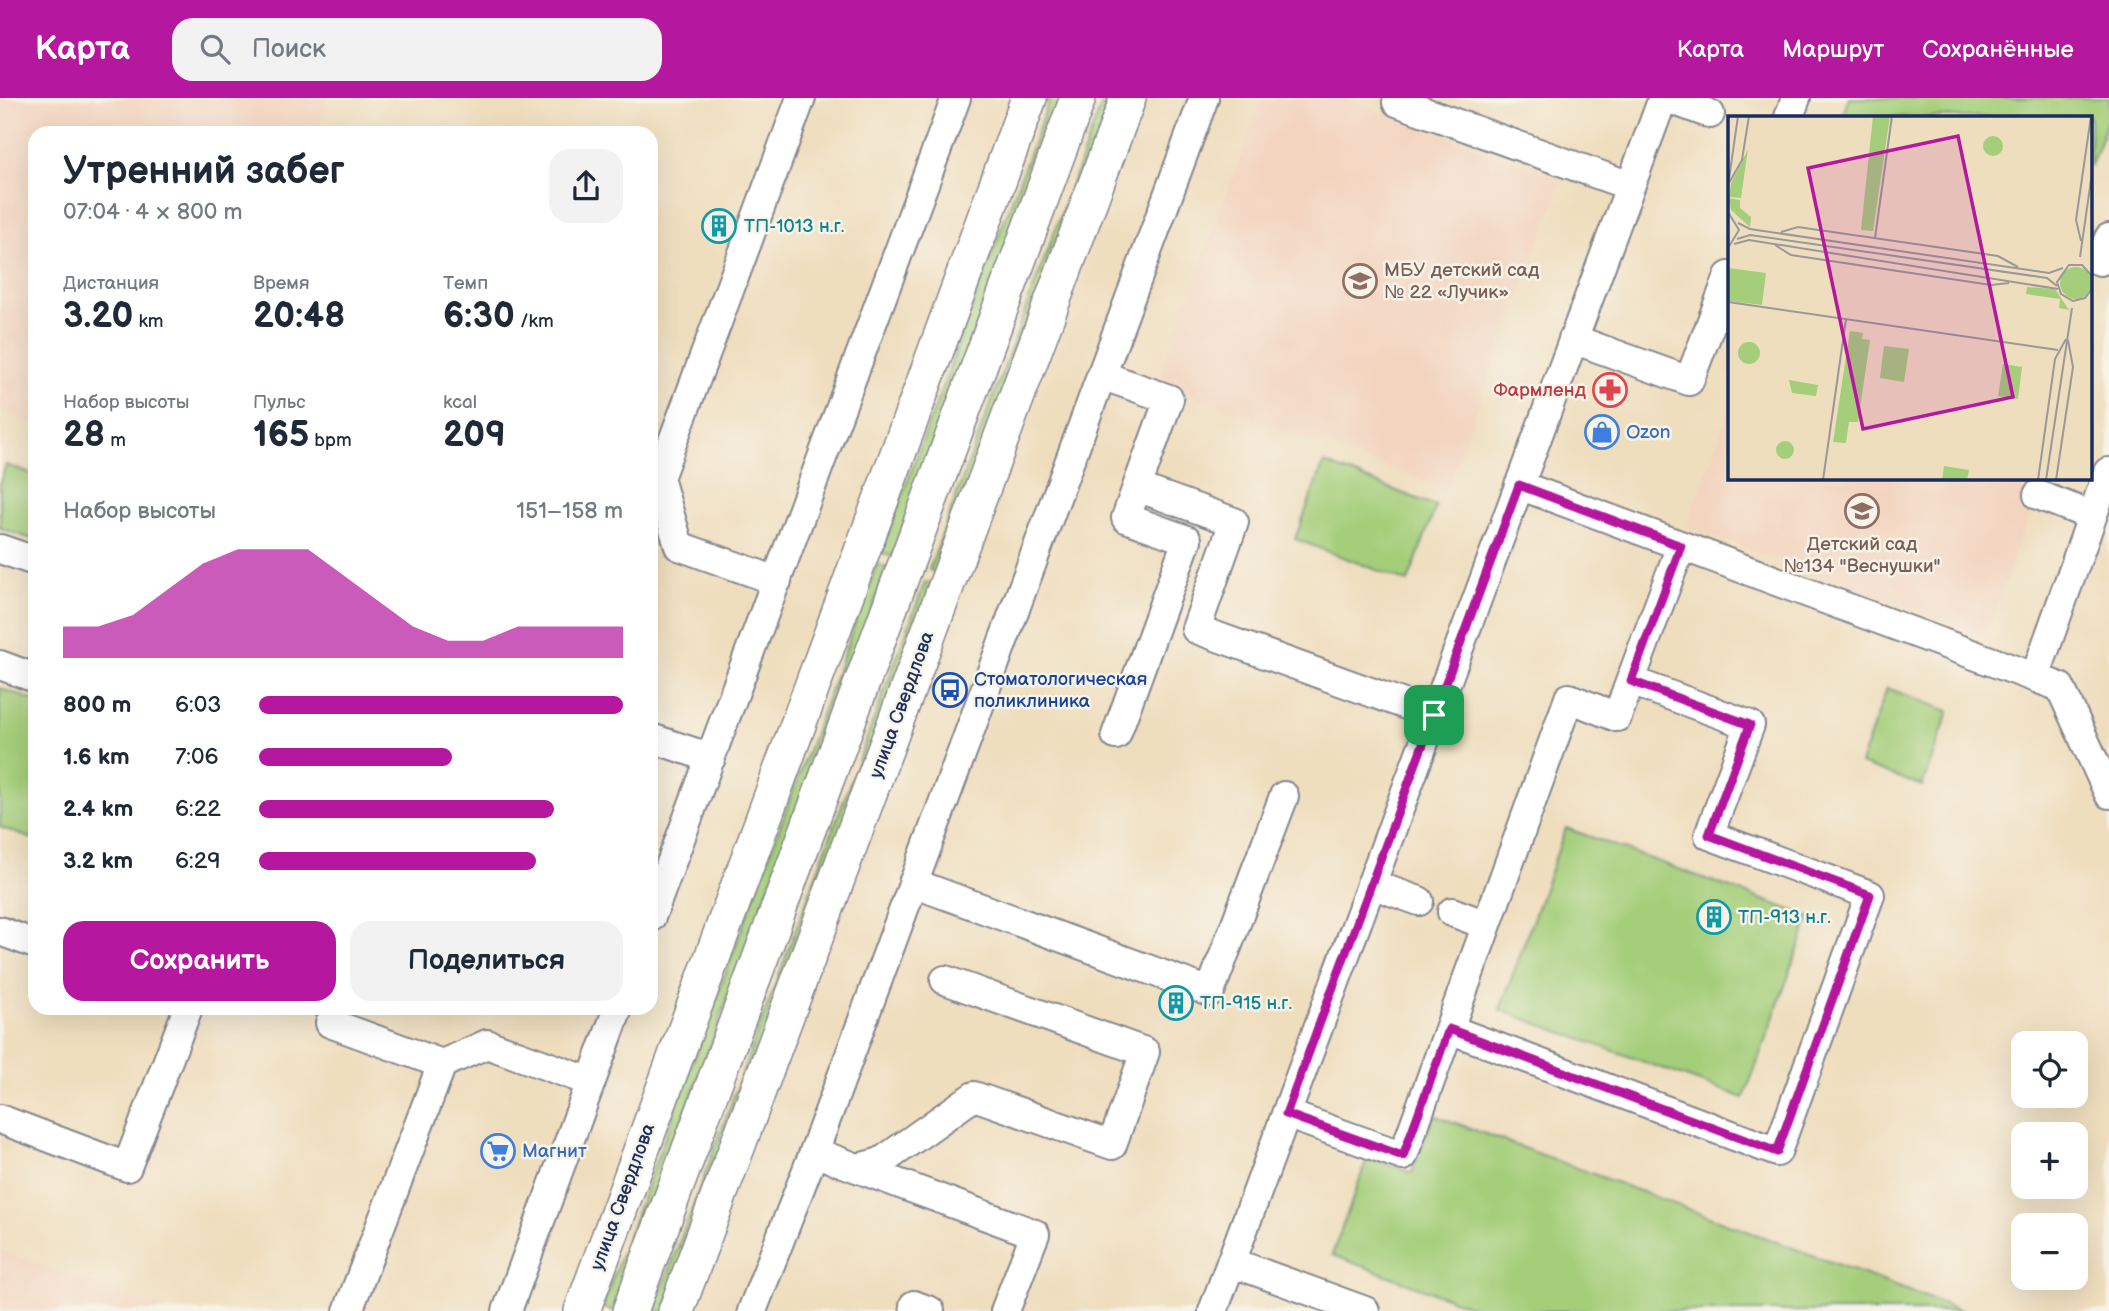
<!DOCTYPE html>
<html lang="ru">
<meta charset="utf-8">
<style>
body{margin:0;font-family:"Balsamiq Sans",sans-serif;background:#f2f2f3;color:#1f2937;height:100vh;display:flex;flex-direction:column;font-size:26px;white-space:nowrap}
*{box-sizing:border-box;margin:0}
p{font-size:23px;color:#747a83}
.icon{flex:none;width:38px;height:38px;fill:none;stroke:currentColor;stroke-width:2;stroke-linecap:round;stroke-linejoin:round}
.map{position:relative;flex:1;overflow:hidden}
.side{position:absolute;left:28px;top:28px;width:630px;height:889px;display:flex;flex-direction:column;background:#fff;border-radius:21px;box-shadow:0 7px 28px #0002}
.side>*{flex:none}
.fabs{position:absolute;left:2011px;top:933px;display:grid;gap:14px}
.fabs a{display:grid;place-items:center;width:77px;height:77px;border-radius:14px;background:#fff;box-shadow:0 7px 28px #0002;font-size:35px}
.pin{position:absolute;display:grid;place-items:center;width:60px;height:60px;color:#fff;margin:-30px;border-radius:14px;box-shadow:0 4px 10px #0006}
.round{display:grid;place-items:center;flex:none;width:74px;height:74px;border-radius:21px;background:#f2f2f3}
.head{display:flex;align-items:center;justify-content:space-between;height:119px;padding:0 35px}
h1{font-size:38px;font-weight:800;line-height:52px}
.figures{display:grid;grid-template-columns:repeat(3,1fr);gap:10px;height:119px;padding:7px 35px}
.figures div{display:grid;align-content:center}
.figures b{font-size:35px;font-weight:800}
.figures small{font-size:19px;font-weight:400}
.figures p{font-size:19px}
.chart{height:196px;padding:14px 35px}
.chart p{display:flex;justify-content:space-between}
.chart svg{width:100%;height:126px;margin-top:7px;fill:#b5179e;opacity:.7}
.primary-button{display:flex;gap:14px;margin-top:auto;padding:14px 35px}
.primary-button a{flex:1;height:80px;border-radius:21px;background:#b5179e;color:#fff;font-size:28px;font-weight:800;line-height:80px;text-align:center}
.primary-button a+a{background:#f2f2f3;color:#1f2937}
ul{padding:0 35px;list-style:none;font-size:23px}
li{display:grid;grid-template-columns:112px 84px 1fr;align-items:center;height:52px}
li i{height:18px;border-radius:9px;background:#b5179e}
header{display:flex;align-items:center;gap:42px;box-sizing:border-box;height:98px;padding:0 35px;background:#b5179e;color:#fff}
header strong{font-size:33px}
nav{display:flex;gap:38px;margin-inline-start:auto;font-size:24px}
.search{width:490px;height:63px;background:#f2f2f3;display:flex;align-items:center;gap:18px;box-sizing:border-box;padding:0 24px;border-radius:21px;color:#747a83;font-size:26px}
.map>svg:first-child{display:block}
</style>
<header>
<strong>Карта</strong>
<div class="search"><svg class="icon" aria-label="search" viewBox="0 0 24 24"><circle cx="10" cy="10" r="6"/><path d="M15 15l6 6"/></svg>Поиск</div>
<nav><a>Карта</a><a>Маршрут</a><a>Сохранённые</a></nav>
</header>
<div class="map">
<svg width="2109" height="1213" viewBox="0 0 2109 1213">
<rect width="100%" height="100%" fill="#f7f3e8"/>
<filter id="ink" filterUnits="userSpaceOnUse"><feTurbulence type="fractalNoise" baseFrequency=".0143" numOctaves="2"/><feDisplacementMap in="SourceGraphic" scale="14" xChannelSelector="R" yChannelSelector="G"/><feConvolveMatrix kernelMatrix="1 2 1 2 8 2 1 2 1" color-interpolation-filters="sRGB"/></filter>
<filter id="wash" filterUnits="userSpaceOnUse"><feTurbulence type="fractalNoise" baseFrequency=".00686" numOctaves="4" result="noise"/><feDisplacementMap in="SourceGraphic" scale="28" xChannelSelector="R" yChannelSelector="G"/><feGaussianBlur stdDeviation="1.57" result="paint"/><feColorMatrix in="noise" values="0 0 0 0 0 0 0 0 0 0 0 0 0 0 0 0 0 1.4 0 .05"/><feComposite in="paint" operator="in"/></filter>
<g filter="url(#wash)">
<rect width="100%" height="100%" fill="#efdebe"/>
<path fill="#f3d4bf" d="M 0,0 L 328,0 L 315,35 L 35,35 L 35,327 L 0,314 Z
M 1262,0 L 1343,0 L 1563,81 L 1447,392 L 1157,285 Z
M 1729,312 L 1729,380 L 2044,380 L 1985,539 L 1686,428 Z
M 0,1152 L 167,1213 L 0,1213 Z"/>
<path fill="#a4ce79" stroke="#607e6c" stroke-width="2" d="M 1050,0 L 1062,0 L 892,459 L 881,454 Z
M 1104,0 L 1115,0 L 939,475 L 929,472 Z
M 1849,0 L 2109,0 L 2109,19 L 2090,70 L 2090,19 L 1842,19 Z
M 1324,365 L 1436,408 L 1408,484 L 1295,441 Z
M 6,367 L 35,377 L 35,442 L 0,430 L 0,384 Z
M 877,466 L 887,470 L 612,1213 L 602,1209 Z
M 925,484 L 935,488 L 666,1213 L 654,1213 Z
M 0,590 L 35,603 L 35,742 L 0,729 Z
M 1887,590 L 1949,613 L 1922,688 L 1860,666 Z
M 1566,730 L 1810,819 L 1744,1000 L 1500,912 Z
M 1434,1017 L 1963,1213 L 1483,1213 L 1332,1157 L 1368,1059 L 1412,1075 Z"/>
</g>
<g filter="url(#ink)">
<g fill="none" stroke-linecap="round" stroke-linejoin="round">
<g stroke="#85868e" stroke-width="32">
<path id="minor" d="M 1399,0 L 1397,4 L 1630,88
M 1667,0 L 1710,16
M 1789,19 L 1796,0
M 2090,159 L 2100,163 L 2109,140
M 1573,241 L 1689,283 L 1729,178
M 1101,277 L 1169,301 L 1137,389 L 1234,424 L 1196,531 L 1434,617
M 1519,387 L 2060,589 L 2109,696
M 2038,397 L 2092,418
M 0,451 L 35,463
M 777,483 L 679,448 L 659,380 L 801,0
M 0,567 L 35,580
M 2035,579 L 2108,374
M 1116,637 L 1187,442 L 1126,420 L 1137,389
M 651,640 L 711,660
M 913,785 L 1210,894 L 1284,698
M 1371,786 L 1419,803
M 1452,814 L 1486,827
M 651,819 L 956,0
M 0,833 L 35,846
M 330,925 L 442,966
M 1449,931 L 1777,1054 L 1870,797 L 1709,737 L 1750,627 L 1631,583
M 1286,1016 L 1403,1058 L 1569,600 L 1617,619 L 1681,448
M 0,1021 L 127,1069 L 188,910
M 814,1054 L 1035,1136 L 1005,1213
M 858,1070 L 881,1064 L 974,998 L 1112,1047 L 1145,954 L 945,882
M 1231,1164 L 1365,1213
M 914,1207 L 930,1213
M 348,1213 L 442,966 L 487,946 L 591,984
M 507,1213 L 618,910
M 752,1213 L 814,1054 L 1204,0
M 1213,1213 L 1663,0"/>
</g>
<g stroke="#85868e" stroke-width="38">
<path id="major" d="M 582,1213 L 1029,0
M 630,1213 L 1078,0
M 676,1213 L 1128,0"/>
</g>
<use href="#minor" stroke="#fff" stroke-width="28"/>
<use href="#major" stroke="#fff" stroke-width="35"/>
</g>
</g>
<g fill="none" stroke-linecap="round" stroke-linejoin="round" filter="url(#ink)">
<g stroke="#fff" stroke-width="14">
<path id="route" d="M 1519,387 L 1681,448 L 1631,583 L 1750,627 L 1709,737 L 1870,797 L 1777,1054 L 1449,931 L 1403,1058 L 1286,1016 Z"/>
</g>
<use href="#route" stroke="#b5179e" stroke-width="9"/>
</g>
<defs>
<g id="building-ring" transform="scale(1.75)"><circle r="9.5" fill="#f7f3e8" stroke="#0f9aa8" stroke-width="1.5"/><path d="M-4-6H4V6H1V3H-1V6H-4ZM-2.5-4.3h1.7v1.8h-1.7ZM.8-4.3h1.7v1.8H.8ZM-2.5-1h1.7V.8h-1.7ZM.8-1h1.7V.8H.8Z" fill="#0f9aa8"/></g>
<g id="school-ring" transform="scale(1.75)"><circle r="9.5" fill="#f7f3e8" stroke="#8d6e63" stroke-width="1.5"/><path d="M0-5L7-2L0 1L-7-2ZM-4 1L0 2.5L4 1V4Q0 6-4 4Z" fill="#8d6e63"/></g>
<g id="pharmacy-ring" transform="scale(1.75)"><circle r="9.5" fill="#f7f3e8" stroke="#e0444e" stroke-width="1.5"/><path d="M-2-6h4v4h4v4h-4v4h-4v-4h-4v-4h4Z" fill="#e0444e"/></g>
<g id="shop-ring" transform="scale(1.75)"><circle r="9.5" fill="#f7f3e8" stroke="#3f7fe0" stroke-width="1.5"/><path d="M-5-2.5h2.3a2.7 3.5 0 0 1 5.4 0H5L5.5 6h-11ZM-1.5-2.5h3a1.5 2.3 0 0 0-3 0Z" fill="#3f7fe0"/></g>
<g id="bus-ring" transform="scale(1.75)"><circle r="9.5" fill="#f7f3e8" stroke="#1a4fb4" stroke-width="1.5"/><path d="M-5-6H5V4H4V6H2V4H-2V6H-4V4H-5ZM-3.5-4V0h7V-4ZM-3.5 1.2v1.5H-2V1.2ZM2 1.2v1.5H3.5V1.2Z" fill="#1a4fb4"/></g>
<g id="supermarket-ring" transform="scale(1.75)"><circle r="9.5" fill="#f7f3e8" stroke="#3f7fe0" stroke-width="1.5"/><path d="M-6-5.5h2.5l.6 2H6L4.5 2H-2.5L-4.4-4H-6ZM-1.5 3.2a1.3 1.3 0 1 0 .1 0ZM3 3.2a1.3 1.3 0 1 0 .1 0Z" fill="#3f7fe0"/></g>
</defs>
<g fill-rule="evenodd">
<use href="#building-ring" x="719" y="128"/>
<use href="#school-ring" x="1360" y="183"/>
<use href="#pharmacy-ring" x="1610" y="292"/>
<use href="#shop-ring" x="1602" y="334"/>
<use href="#school-ring" x="1862" y="413"/>
<use href="#bus-ring" x="950" y="592"/>
<use href="#building-ring" x="1714" y="819"/>
<use href="#building-ring" x="1176" y="905"/>
<use href="#supermarket-ring" x="498" y="1053"/>
</g>
<g text-anchor="middle" dominant-baseline="central" stroke-width="5" stroke-linejoin="round" paint-order="stroke">
<g font-size="19" fill="#0d838f" stroke="#f7f3e8" text-anchor="start">
<text x="744" y="128">ТП-1013 н.г.</text>
<text x="1738" y="819">ТП-913 н.г.</text>
<text x="1200" y="905">ТП-915 н.г.</text>
</g>
<g font-size="19" fill="#785e54" stroke="#f7f3e8" text-anchor="start">
<text x="1384" y="172">МБУ детский сад<tspan x="1384" dy="22">№ 22 «Лучик»</tspan></text>
<text x="1862" y="446" text-anchor="middle">Детский сад<tspan x="1862" dy="22">№134 "Веснушки"</tspan></text>
</g>
<g font-size="19" fill="#be3a42" stroke="#f7f3e8" text-anchor="end">
<text x="1586" y="292">Фармленд</text>
</g>
<g font-size="19" fill="#366cbe" stroke="#f7f3e8" text-anchor="start">
<text x="1626" y="334">Ozon</text>
<text x="522" y="1053">Магнит</text>
</g>
<g font-size="19" fill="#164399" stroke="#f7f3e8" text-anchor="start">
<text x="974" y="581">Стоматологическая<tspan x="974" dy="22">поликлиника</tspan></text>
</g>
<g font-size="19" fill="#1b2f5e" stroke="#f7f3e8">
<text transform="translate(902 607) rotate(-70)">улица Свердлова</text>
<text transform="translate(623 1099) rotate(-70)">улица Свердлова</text>
</g>
</g>
<g transform="translate(1728 18)">
<rect width="364" height="364" fill="#efdebe"/>
<path d="M 145,0 L 162,0 L 145,115 L 133,114 ZM255 30a10 10 0 1 1 20 0a10 10 0 1 1-20 0ZM 20,33 L 13,82 L 1,81 L 3,67 ZM 0,82 L 12,84 L 12,92 L 23,101 L 22,111 L 3,94 ZM332 167a16 16 0 1 1 32 0a16 16 0 1 1-32 0ZM 0,152 L 38,157 L 34,189 L 0,185 ZM 299,171 L 327,173 L 341,194 L 331,192 L 332,183 L 298,178 ZM 122,215 L 135,217 L 134,223 L 142,224 L 130,306 L 121,306 L 118,327 L 105,326 ZM10 237a11 11 0 1 1 22 0a11 11 0 1 1-22 0ZM 156,230 L 181,233 L 176,266 L 152,262 ZM 275,248 L 294,251 L 290,283 L 270,280 ZM 61,264 L 90,269 L 88,280 L 64,277 ZM48 334a9 9 0 1 1 18 0a9 9 0 1 1-18 0ZM 216,350 L 241,354 L 239,364 L 214,364 Z" fill="#a4ce79"/>
<path fill="none" stroke="#9a9898" stroke-width="2" d="M 1,67 L 14,44 L 21,0M 0,70 L 10,0M 0,96 L 11,114 L 0,132M 10,107 L 22,113 L 321,157 L 335,152M 53,116 L 70,111 L 270,140 L 290,151M 147,122 L 164,0M 9,123 L 22,119 L 319,162 L 329,170M 353,125 L 348,104 L 363,0M 6,128 L 21,124 L 330,173M 47,129 L 63,139 L 263,169 L 281,167M 352,141 L 364,57M 364,160 L 354,149 L 341,149 L 329,166 L 333,178 L 345,185 L 357,182 L 364,173M 0,186 L 330,234M 95,364 L 118,203M 310,364 L 327,243 L 338,223M 318,364 L 344,192M 328,364 L 345,251 L 340,224"/>
<path fill="#b5179e" fill-opacity="0.15" stroke="#b5179e" stroke-width="3.5" d="M 230,20 L 285,281 L 135,313 L 80,52 Z"/>
<rect width="364" height="364" fill="none" stroke="#1b2f5e" stroke-width="3.5"/>
</g>
</svg>
<div class="fabs">
<a><svg class="icon" aria-label="locate" viewBox="0 0 24 24"><circle cx="12" cy="12" r="6"/><path d="M12 2v4M12 18v4M2 12h4M18 12h4"/></svg></a>
<a>+</a>
<a>−</a>
</div>
<div class="pin" style="left:1434px;top:617px;background:#1e9e55"><svg class="icon" aria-label="arrive" viewBox="0 0 24 24"><path d="M6 21V4h12l-3 4 3 4H6"/></svg></div>
<section class="side">
<div class="head"><div><h1>Утренний забег</h1><p>07:04 · 4 × 800 m</p></div><a class="round"><svg class="icon" aria-label="share" viewBox="0 0 24 24"><path d="M12 15V3M7 8l5-5 5 5M5 13v7h14v-7"/></svg></a></div>
<div class="figures">
<div><p>Дистанция</p><b>3.20<small> km</small></b></div>
<div><p>Время</p><b>20:48</b></div>
<div><p>Темп</p><b>6:30<small> /km</small></b></div>
</div>
<div class="figures">
<div><p>Набор высоты</p><b>28<small> m</small></b></div>
<div><p>Пульс</p><b>165<small> bpm</small></b></div>
<div><p>kcal</p><b>209</b></div>
</div>
<div class="chart"><p><span>Набор высоты</span>151–158 m</p>
<svg viewBox="0 0 160 44" preserveAspectRatio="none"><path d="M0 44V33L10 33L20 29L30 20L40 11L50 6L60 6L70 6L80 15L90 24L100 33L110 38L120 38L130 33L140 33L150 33L160 33V44z"/></svg>
</div>
<ul>
<li><b>800 m</b>6:03<i style="width:100%"></i></li>
<li><b>1.6 km</b>7:06<i style="width:53%"></i></li>
<li><b>2.4 km</b>6:22<i style="width:81%"></i></li>
<li><b>3.2 km</b>6:29<i style="width:76%"></i></li>
</ul>
<div class="primary-button"><a>Сохранить</a><a>Поделиться</a></div>
</section>
</div>
